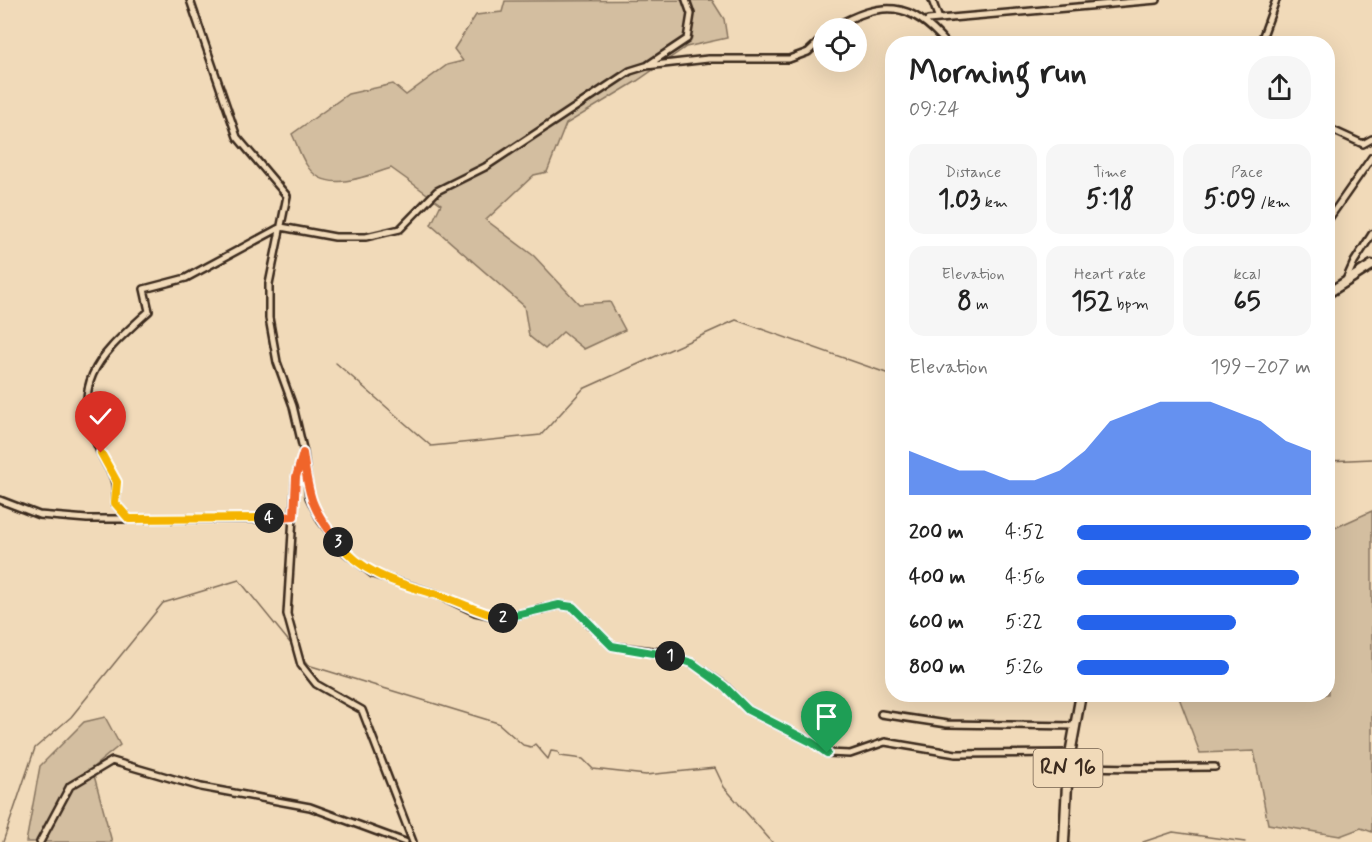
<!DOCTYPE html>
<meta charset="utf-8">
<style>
body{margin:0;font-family:Mynerve,sans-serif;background:#f6f6f6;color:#222;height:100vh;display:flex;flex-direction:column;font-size:22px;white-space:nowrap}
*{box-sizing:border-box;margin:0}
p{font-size:20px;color:#767676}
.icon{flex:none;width:33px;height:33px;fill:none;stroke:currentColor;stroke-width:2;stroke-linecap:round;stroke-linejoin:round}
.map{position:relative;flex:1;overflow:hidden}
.drawer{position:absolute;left:885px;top:36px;width:450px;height:666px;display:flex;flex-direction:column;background:#fff;border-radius:24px;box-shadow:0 6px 24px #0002}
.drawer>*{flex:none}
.controls{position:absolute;left:813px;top:18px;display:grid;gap:12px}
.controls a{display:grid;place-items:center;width:54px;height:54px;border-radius:50%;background:#fff;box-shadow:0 6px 24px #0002;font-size:30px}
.pin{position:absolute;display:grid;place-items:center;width:51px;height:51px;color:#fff;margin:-62px -26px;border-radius:50% 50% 50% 0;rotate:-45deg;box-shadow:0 0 6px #0007}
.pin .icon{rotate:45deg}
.km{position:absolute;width:30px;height:30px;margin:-15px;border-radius:50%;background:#222;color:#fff;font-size:16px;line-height:30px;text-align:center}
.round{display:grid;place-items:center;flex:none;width:63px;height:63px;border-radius:24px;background:#f6f6f6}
.head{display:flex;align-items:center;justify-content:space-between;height:102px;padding:0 24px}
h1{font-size:33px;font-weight:700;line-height:45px}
.figures{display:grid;grid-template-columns:repeat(3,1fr);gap:9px;height:102px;padding:6px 24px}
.figures div{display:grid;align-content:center;border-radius:15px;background:#f6f6f6;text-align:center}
.figures b{font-size:26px;font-weight:700}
.figures small{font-size:16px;font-weight:400}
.figures p{font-size:16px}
.chart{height:168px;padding:12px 24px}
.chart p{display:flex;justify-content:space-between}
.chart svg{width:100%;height:108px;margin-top:6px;fill:#2563eb;opacity:.7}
ul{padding:0 24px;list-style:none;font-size:20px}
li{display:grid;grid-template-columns:96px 72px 1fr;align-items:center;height:45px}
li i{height:15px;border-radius:8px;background:#2563eb}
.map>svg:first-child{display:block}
</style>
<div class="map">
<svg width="1372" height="842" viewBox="0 0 1372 842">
<rect width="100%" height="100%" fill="#f1dab9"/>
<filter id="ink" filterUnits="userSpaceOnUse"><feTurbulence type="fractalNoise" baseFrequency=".0167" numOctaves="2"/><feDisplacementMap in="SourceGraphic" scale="12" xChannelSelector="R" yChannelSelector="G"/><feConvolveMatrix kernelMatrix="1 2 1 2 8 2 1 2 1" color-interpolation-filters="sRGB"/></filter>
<g filter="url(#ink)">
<path fill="#d3bea0" stroke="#87745f" stroke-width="1.5" d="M 712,0 L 724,19 L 727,38 L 686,47 L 637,81 L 566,124 L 547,172 L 534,175 L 486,220 L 534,256 L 579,304 L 610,302 L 625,330 L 584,349 L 563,332 L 545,349 L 529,336 L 524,306 L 431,225 L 441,204 L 391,168 C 365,176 324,196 306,164 C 300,155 297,144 292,134 L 348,94 L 393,84 L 406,95 L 447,65 L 463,61 L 454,49 L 476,15 L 502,12 L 505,1 Z
M 1372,511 L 1372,832 L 1361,828 L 1340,836 L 1268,824 L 1254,751 L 1200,753 L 1178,695 L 1328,694 L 1328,531 Z
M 105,717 L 120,745 L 92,768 L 112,842 L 26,842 L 40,766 L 84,722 Z"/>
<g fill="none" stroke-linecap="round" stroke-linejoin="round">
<path stroke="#7d6a56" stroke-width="1.5" d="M 336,363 L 431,446 L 541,435 L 583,389 L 736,320 L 892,375
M 1328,461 L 1372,459
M 302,657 L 308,665 L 498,723 L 523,745 L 531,747 L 535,744 L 548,759 L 551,751 L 558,752 L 560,756 L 583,759 L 593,769 L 646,775 L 715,768 L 724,787 L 772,842
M 3,842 L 35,748 L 71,717 L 163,603 L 239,580 L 295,649
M 1143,842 L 1173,832 L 1245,842"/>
<g stroke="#3b2a1e" stroke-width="10">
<path id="minor" d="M 932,0 L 939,19
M 928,20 L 1157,0
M 832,28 C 883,0 909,0 947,44
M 1260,44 L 1276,0
M 648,65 L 687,39 L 691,14 L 686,0
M 1328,128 L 1363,144 L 1372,139
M 1328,220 L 1372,157
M 1346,280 L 1354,262 L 1372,234
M 304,453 L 309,497 L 321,521 L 345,552 L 373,574 L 439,595 L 475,612 L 504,618 L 559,605 L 573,607 L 612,646 L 660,652 L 692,663 L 724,685 L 748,710 L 813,743 L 827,753 L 850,754 L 885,742 L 956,754 L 1071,753
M 0,500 L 39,515 L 87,519 L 257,519 L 293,516 L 296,477 L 304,453 L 293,406 L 277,362 L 269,318 L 269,284 L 287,196 L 237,137 L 190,0
M 293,516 L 287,614 L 301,665 L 316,684 L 362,710 L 413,842
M 129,519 L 115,503 C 118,475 111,476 100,452 C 68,381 99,357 149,311 L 144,289 L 186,278 L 281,227 L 335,237 L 366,237 L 400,229 L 437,191 L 485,167 L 630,71 L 646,66 L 708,59 L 789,59 L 808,52 L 824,37
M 881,714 L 947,724 L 1076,726
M 1068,765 C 1117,770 1166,767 1215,767
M 40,842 L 70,786 L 112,761 L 201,787 L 310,807 L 405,842"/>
</g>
<g stroke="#3b2a1e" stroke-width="13">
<path id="primary" d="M 1328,293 L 1372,265
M 1064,842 L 1068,765 L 1081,694"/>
</g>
<use href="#minor" stroke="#f1dab9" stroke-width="5"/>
<use href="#primary" stroke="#f1dab9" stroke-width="8"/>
</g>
</g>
<g fill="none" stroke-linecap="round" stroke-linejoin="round" filter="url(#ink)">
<g stroke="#fff" stroke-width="12">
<path id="split-1" d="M 670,656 L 692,663 L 724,686 L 748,710 L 813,743 L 827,753"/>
</g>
<g stroke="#fff" stroke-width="12">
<path id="split-2" d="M 503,618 L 559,605 L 573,607 L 612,646 L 670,656"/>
</g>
<g stroke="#fff" stroke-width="12">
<path id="split-3" d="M 338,542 C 364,576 399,583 438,595 C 461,602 479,613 503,618"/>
</g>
<g stroke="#fff" stroke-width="12">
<path id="split-4" d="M 269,518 L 294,516 L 296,477 L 303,453 C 309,496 310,507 338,542"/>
</g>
<g stroke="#fff" stroke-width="12">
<path id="split-5" d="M 101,453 L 117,482 L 115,503 L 129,519 L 269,518"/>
</g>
<use href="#split-1" stroke="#22a559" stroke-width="8"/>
<use href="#split-2" stroke="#22a559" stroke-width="8"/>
<use href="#split-3" stroke="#f5b400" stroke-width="8"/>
<use href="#split-4" stroke="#f0652b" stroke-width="8"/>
<use href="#split-5" stroke="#f5b400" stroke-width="8"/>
</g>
<g text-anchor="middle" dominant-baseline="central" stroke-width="4.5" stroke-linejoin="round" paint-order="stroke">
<rect fill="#f1dab9" stroke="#725f4c" stroke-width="1.5" x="1033.5" y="749" width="69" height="38" rx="4.5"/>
<g font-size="22" font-weight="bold" fill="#3b2a1e">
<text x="1068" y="768">RN 16</text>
</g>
</g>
</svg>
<div class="controls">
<a><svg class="icon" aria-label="locate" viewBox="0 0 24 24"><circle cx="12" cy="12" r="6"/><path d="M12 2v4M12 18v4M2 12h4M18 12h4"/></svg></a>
</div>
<div class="pin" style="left:827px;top:753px;background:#1e9e55"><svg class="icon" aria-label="arrive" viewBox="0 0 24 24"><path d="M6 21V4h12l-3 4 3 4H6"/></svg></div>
<div class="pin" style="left:101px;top:453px;background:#d93025"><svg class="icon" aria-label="check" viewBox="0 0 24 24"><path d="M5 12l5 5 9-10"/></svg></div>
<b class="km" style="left:670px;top:656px">1</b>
<b class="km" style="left:503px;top:618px">2</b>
<b class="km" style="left:338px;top:542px">3</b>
<b class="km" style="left:269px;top:518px">4</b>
<section class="drawer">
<div class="head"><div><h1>Morning run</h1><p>09:24</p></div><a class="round"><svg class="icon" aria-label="share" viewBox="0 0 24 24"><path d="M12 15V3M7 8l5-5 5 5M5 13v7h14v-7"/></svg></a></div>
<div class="figures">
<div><p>Distance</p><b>1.03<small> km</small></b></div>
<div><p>Time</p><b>5:18</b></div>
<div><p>Pace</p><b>5:09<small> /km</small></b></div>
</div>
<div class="figures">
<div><p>Elevation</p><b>8<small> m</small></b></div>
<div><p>Heart rate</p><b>152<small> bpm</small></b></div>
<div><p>kcal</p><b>65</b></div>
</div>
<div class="chart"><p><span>Elevation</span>199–207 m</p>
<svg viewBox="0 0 160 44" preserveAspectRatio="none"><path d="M0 44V26L10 30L20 34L30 34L40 38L50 38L60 34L70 26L80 14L90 10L100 6L110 6L120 6L130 10L140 14L150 22L160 26V44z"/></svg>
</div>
<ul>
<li><b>200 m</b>4:52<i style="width:100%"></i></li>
<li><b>400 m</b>4:56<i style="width:95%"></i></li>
<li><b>600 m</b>5:22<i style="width:68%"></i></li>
<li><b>800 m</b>5:26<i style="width:65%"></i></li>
</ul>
</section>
</div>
